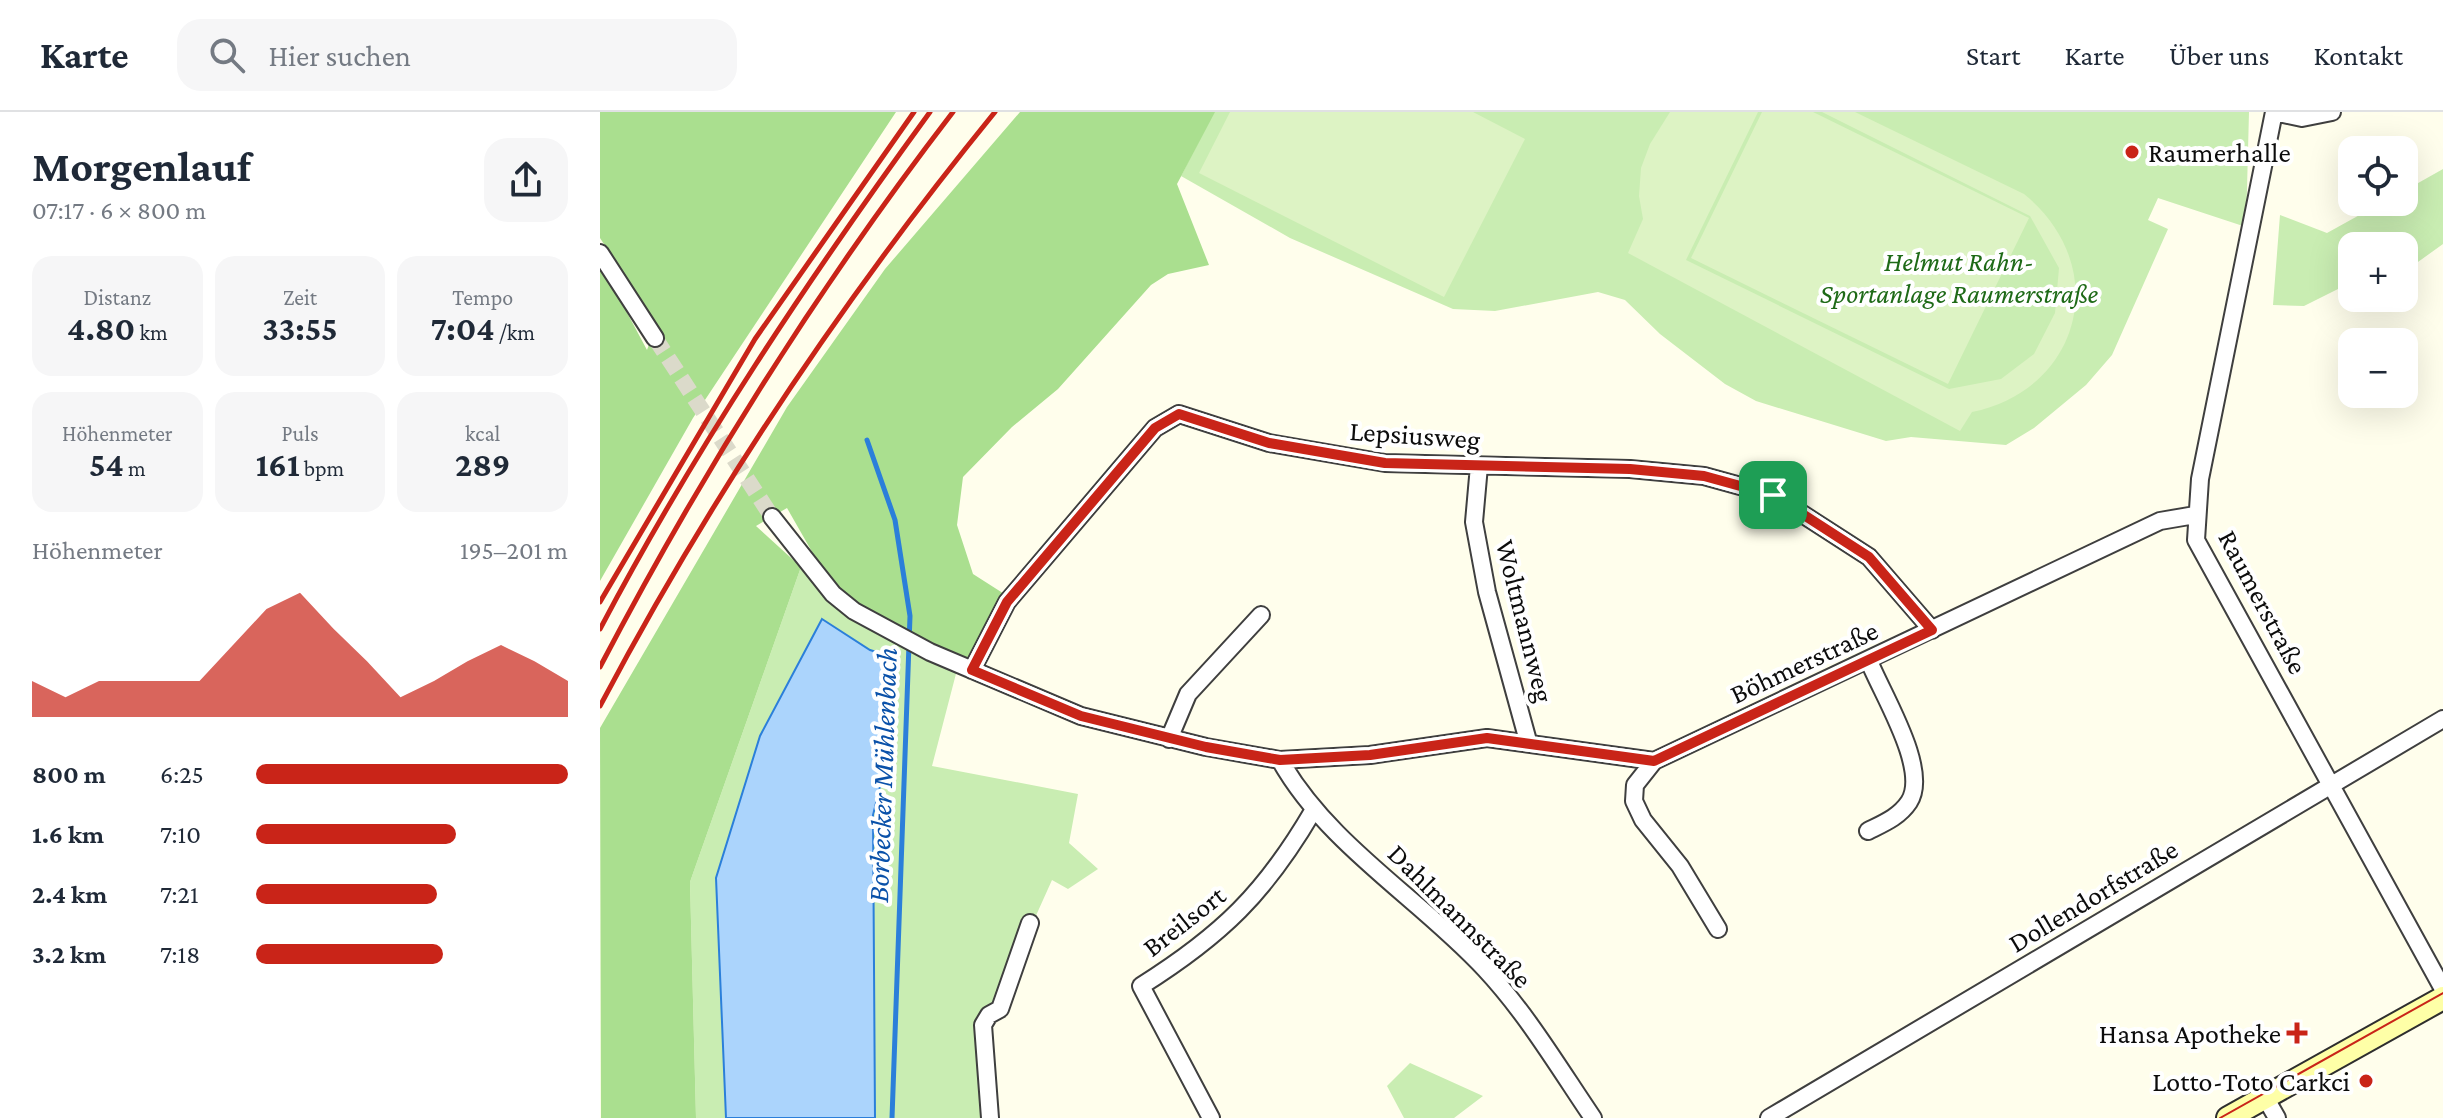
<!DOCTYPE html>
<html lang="de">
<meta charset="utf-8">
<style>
body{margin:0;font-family:"Crimson Pro",serif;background:#f6f6f7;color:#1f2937;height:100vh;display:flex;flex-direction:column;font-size:30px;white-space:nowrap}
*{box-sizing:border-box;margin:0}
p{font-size:26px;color:#747a83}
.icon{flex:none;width:44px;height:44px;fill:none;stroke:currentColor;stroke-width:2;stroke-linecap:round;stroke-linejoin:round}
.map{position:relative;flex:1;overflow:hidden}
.details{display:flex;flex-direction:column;background:#fff;width:600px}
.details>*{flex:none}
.controls{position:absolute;left:1738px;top:24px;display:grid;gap:16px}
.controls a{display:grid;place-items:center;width:80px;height:80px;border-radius:16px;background:#fff;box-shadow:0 8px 32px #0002;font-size:40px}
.pin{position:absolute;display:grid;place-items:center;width:68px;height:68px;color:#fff;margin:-34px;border-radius:16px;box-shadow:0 4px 12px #0006}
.round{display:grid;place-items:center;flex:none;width:84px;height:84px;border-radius:24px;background:#f6f6f7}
.summary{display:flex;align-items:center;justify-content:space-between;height:136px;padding:0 32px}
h1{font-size:44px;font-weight:700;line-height:60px}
.figures{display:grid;grid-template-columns:repeat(3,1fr);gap:12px;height:136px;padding:8px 32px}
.figures div{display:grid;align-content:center;border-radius:20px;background:#f6f6f7;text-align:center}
.figures b{font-size:34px;font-weight:700}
.figures small{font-size:22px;font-weight:400}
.figures p{font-size:22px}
.chart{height:224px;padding:16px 32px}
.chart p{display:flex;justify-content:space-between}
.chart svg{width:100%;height:144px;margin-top:8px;fill:#c92418;opacity:.7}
ul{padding:0 32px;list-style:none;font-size:26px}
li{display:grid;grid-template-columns:128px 96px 1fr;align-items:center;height:60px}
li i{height:20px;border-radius:10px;background:#c92418}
header{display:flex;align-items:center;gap:48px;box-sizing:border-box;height:112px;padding:0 40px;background:#fff;border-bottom:2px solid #e0e1e3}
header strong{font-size:38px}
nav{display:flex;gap:44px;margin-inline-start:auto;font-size:28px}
.search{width:560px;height:72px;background:#f6f6f7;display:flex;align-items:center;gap:20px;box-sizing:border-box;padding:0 28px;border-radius:24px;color:#747a83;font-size:30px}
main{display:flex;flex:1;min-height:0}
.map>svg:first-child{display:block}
</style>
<header>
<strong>Karte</strong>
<div class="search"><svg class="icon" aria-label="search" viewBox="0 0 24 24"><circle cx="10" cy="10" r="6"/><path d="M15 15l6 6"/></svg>Hier suchen</div>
<nav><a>Start</a><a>Karte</a><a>Über uns</a><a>Kontakt</a></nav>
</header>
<main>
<section class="details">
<div class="summary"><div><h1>Morgenlauf</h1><p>07:17 · 6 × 800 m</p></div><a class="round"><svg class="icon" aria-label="share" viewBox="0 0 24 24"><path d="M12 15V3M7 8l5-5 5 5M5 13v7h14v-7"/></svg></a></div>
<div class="figures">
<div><p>Distanz</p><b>4.80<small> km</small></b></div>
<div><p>Zeit</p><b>33:55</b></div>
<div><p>Tempo</p><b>7:04<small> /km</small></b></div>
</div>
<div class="figures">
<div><p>Höhenmeter</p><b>54<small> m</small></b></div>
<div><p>Puls</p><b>161<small> bpm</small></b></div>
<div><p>kcal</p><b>289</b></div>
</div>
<div class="chart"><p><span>Höhenmeter</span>195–201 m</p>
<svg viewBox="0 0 160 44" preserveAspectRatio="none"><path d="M0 44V33L10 38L20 33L30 33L40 33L50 33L60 22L70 11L80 6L90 17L100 27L110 38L120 33L130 27L140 22L150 27L160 33V44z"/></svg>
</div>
<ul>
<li><b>800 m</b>6:25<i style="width:100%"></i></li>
<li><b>1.6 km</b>7:10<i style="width:64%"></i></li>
<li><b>2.4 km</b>7:21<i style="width:58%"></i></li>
<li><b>3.2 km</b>7:18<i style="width:60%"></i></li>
</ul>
</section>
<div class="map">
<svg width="1843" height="1006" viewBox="0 0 1843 1006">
<rect width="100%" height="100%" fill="#fffeec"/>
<path fill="#c9edb2" d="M 614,0 L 1649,0 L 1646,115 L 1558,86 L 1548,108 L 1568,117 L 1512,243 L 1486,273 L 1434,316 L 1406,333 L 1311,325 L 1286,329 L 1156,289 L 1125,272 L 1060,222 L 1025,188 L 998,180 L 895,199 L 853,197 L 690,126 L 581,64 Z
M 1843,57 L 1843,132 L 1804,160 L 1804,134 L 1752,134 L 1752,170 L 1704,194 L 1673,193 L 1680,103 L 1727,121 L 1783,90 L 1804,90 L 1804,79 Z
M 201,455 L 358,554 L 332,654 L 478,682 L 469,731 L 498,757 L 468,777 L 452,768 L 398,888 L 387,901 L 386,1006 L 96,1006 L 90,770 Z
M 810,951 L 883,984 L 854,1006 L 804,1006 L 787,974 Z"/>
<path fill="#aadf8f" d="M 0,0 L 296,0 L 93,306 L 0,469 L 0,150 L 47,238 L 56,213 L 0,126 Z
M 420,0 L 615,0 L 577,72 L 609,153 L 568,162 L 551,173 L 458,277 L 412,315 L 363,365 L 357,413 L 373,462 L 409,485 L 371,556 L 256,496 L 223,459 L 187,396 L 156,414 L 201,455 L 90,770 L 96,1006 L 1,1006 L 0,616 L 187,295 L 285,157 Z"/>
<path fill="#ddf3c4" d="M 630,0 L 873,0 L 925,27 L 844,185 L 599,61 Z
M 1070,0 L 1158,0 L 1086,148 L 1349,277 L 1401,267 L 1434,242 L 1455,201 L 1459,156 L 1430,104 L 1222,0 L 1255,0 L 1424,82 C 1512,153 1483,277 1372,300 L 1360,319 L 1028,141 L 1043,107 L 1039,84 L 1041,56 L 1050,32 Z
M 1162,0 L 1213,0 L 1429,106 L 1348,272 L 1091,146 Z"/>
<path fill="#abd4fc" stroke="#2b7fda" stroke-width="2" d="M 222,507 L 270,538 L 296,546 L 282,667 L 273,703 L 275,1006 L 126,1006 L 116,766 L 160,624 Z"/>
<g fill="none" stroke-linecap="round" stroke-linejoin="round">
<path stroke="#2b7fda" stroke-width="5" d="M 267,328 L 295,408 L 310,504 L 292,1006"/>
<path stroke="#dbdaca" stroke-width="16" stroke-dasharray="16 8" stroke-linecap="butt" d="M 55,226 L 172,405"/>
<g stroke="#3f3f3f" stroke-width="20">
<path id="street" d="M 1674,0 L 1600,367 L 1596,428 L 1843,877
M 1674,0 L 1702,6 L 1732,0
M 0,141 L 55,226
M 879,354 L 874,410 L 887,480 L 928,629
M 172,405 L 233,482 L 254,499 L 330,540 L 481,604 L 606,635 L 680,648 L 770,643 L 887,626 L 1054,649 L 1560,409 L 1595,403
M 372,558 L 407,490 L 555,316 L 579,302 L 669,331 L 785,351 L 1030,357 L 1104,364 L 1173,383 L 1269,445 L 1332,518
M 569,627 L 588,582 L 661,503
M 680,648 C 728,733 819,786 885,857 C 927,902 959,956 993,1006
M 1054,649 L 1035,673 L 1034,689 L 1043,708 L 1080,754 L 1118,817
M 1268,719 C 1284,711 1299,705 1309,690 C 1330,658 1282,582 1269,549
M 1665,985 L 1677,1006
M 390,1006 L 383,913 L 389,903 L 400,897 L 430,811
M 611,1006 L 541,874 C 622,823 665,781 713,699
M 1169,1006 L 1843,607"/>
</g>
<g stroke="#2e2e2e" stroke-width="26">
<path id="secondary" d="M 1628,1006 L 1843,886"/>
</g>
<use href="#street" stroke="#fff" stroke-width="16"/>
<use href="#secondary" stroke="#feffa7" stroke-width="22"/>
<path stroke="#c92418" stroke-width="2" d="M 1620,1006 L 1843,881"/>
<path stroke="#c92418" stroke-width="5" d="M 0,490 L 155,227 L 314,0
M 0,517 C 96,335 209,166 330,0
M 0,555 C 102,360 219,174 353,0
M 0,594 C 111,384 245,184 395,0"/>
</g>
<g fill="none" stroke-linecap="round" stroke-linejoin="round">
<g stroke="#fff" stroke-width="16">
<path id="route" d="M 579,302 L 669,331 L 785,351 L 1030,357 L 1104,364 L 1173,383 L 1269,445 L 1332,518 L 1054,649 L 887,626 L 770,643 L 680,648 L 606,635 L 481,604 L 372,558 L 407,490 L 555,316 Z"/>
</g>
<use href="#route" stroke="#c92418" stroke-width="10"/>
</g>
<g fill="#c92418" stroke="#fff" stroke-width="3">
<circle cx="1532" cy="40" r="8"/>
<path d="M1693 909h8v8h8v8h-8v8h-8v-8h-8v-8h8z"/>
<circle cx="1766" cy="969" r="8"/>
</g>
<g text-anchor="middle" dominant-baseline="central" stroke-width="8" stroke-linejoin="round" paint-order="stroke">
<g font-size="28" fill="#0c0c0c" stroke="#fff" text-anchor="end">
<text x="1548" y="40" text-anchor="start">Raumerhalle</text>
<text x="1681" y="921">Hansa Apotheke</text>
<text x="1750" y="969">Lotto-Toto Carkci</text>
</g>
<g font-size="28" font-style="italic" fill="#1e6a17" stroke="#fff">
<text x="1359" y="149">Helmut Rahn-<tspan x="1359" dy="32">Sportanlage Raumerstraße</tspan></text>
</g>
<g font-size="28" fill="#0c0c0c" stroke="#fff">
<text transform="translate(815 323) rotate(4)">Lepsiusweg</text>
<text transform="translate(1663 490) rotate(62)">Raumerstraße</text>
<text transform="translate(925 509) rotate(76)">Woltmannweg</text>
<text transform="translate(1204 550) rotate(-25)">Böhmerstraße</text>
<text transform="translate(1493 784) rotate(-31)">Dollendorfstraße</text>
<text transform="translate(860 804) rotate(45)">Dahlmannstraße</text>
<text transform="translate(584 809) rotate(-38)">Breilsort</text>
</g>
<g font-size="30" font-style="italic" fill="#0a51a9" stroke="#fff">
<text transform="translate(282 663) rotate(-88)">Borbecker Mühlenbach</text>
</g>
</g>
</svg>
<div class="controls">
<a><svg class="icon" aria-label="locate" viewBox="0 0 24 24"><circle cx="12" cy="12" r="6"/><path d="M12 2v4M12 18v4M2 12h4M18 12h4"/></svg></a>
<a>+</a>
<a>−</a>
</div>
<div class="pin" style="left:1173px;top:383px;background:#1e9e55"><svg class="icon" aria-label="arrive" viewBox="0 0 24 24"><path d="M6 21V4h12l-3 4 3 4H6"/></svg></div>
</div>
</main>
